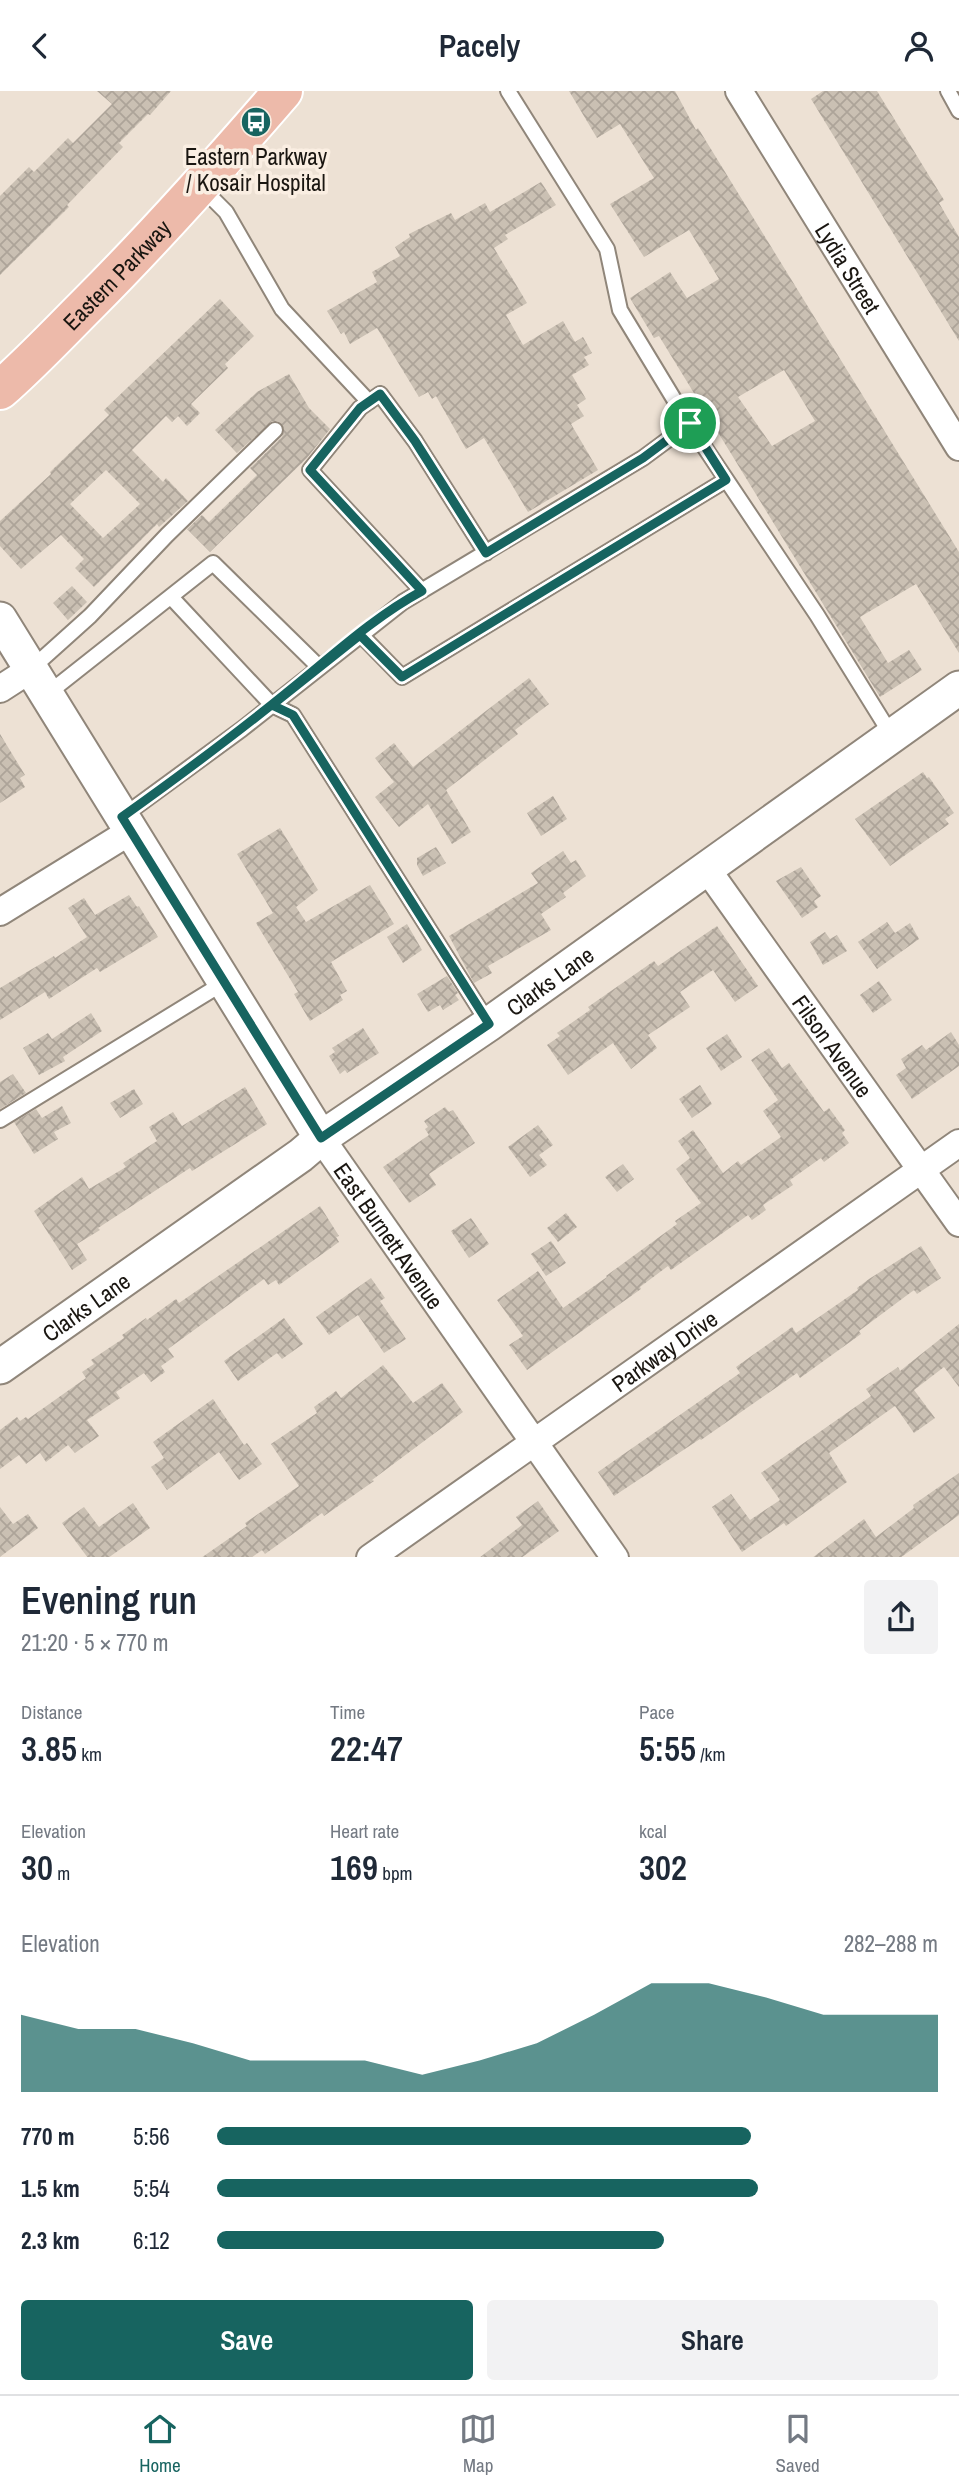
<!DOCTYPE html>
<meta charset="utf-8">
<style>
body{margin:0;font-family:"Archivo Narrow",sans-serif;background:#f2f2f3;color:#1f2937;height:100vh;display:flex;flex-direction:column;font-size:26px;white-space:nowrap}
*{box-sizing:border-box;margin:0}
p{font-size:23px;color:#747a83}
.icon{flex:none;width:38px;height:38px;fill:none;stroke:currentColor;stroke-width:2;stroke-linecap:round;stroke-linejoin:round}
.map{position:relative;height:1466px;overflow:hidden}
.panel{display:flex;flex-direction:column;background:#fff;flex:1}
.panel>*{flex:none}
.pin{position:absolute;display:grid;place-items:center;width:60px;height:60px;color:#fff;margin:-30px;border:4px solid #fff;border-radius:50%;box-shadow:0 2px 7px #0007}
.round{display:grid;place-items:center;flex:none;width:74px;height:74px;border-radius:7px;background:#f2f2f3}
.headline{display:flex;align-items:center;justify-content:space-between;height:119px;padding:0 21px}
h1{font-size:38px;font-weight:600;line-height:52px}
.metrics{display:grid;grid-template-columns:repeat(3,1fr);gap:10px;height:119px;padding:7px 21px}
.metrics div{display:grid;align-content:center}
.metrics b{font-size:35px;font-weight:600}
.metrics small{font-size:19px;font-weight:400}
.metrics p{font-size:19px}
.chart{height:196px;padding:14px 21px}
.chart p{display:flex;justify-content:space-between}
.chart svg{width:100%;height:126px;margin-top:7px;fill:#176460;opacity:.7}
.primary-button{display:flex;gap:14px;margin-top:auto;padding:14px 21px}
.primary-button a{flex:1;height:80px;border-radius:7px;background:#176460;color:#fff;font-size:28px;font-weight:600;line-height:80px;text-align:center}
.primary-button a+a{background:#f2f2f3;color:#1f2937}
ul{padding:0 21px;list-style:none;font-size:23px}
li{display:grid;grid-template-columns:112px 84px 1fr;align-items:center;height:52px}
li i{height:18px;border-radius:9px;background:#176460}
header{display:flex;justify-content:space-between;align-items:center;height:91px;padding:0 21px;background:#fff;font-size:32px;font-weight:600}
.tabs{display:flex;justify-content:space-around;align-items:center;height:98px;border-top:2px solid #e0e1e3;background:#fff;font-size:19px;color:#747a83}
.tabs a{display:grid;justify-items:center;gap:4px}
.tabs .current{color:#176460}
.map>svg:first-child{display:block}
</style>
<header><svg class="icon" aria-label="back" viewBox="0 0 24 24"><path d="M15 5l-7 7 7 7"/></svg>Pacely<svg class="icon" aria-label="person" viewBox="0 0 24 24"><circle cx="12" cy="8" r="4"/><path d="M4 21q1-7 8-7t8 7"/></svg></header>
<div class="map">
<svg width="959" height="1467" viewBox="0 0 959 1467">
<defs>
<pattern id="building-cross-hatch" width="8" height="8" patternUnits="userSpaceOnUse" patternTransform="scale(1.75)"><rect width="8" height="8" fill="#cac0b3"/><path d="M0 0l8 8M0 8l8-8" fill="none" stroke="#ada499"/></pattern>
</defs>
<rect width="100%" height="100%" fill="#ede1d4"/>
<path fill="url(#building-cross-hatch)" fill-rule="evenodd" d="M 97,0 L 171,0 L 150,24 L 148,23 L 119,52 L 123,56 L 67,114 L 69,116 L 0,184 L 0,105 L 29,76 L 34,81 L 68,47 L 73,52 L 112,13 Z
M 569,0 L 675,0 L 696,39 L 698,37 L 959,461 L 959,562 L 916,493 L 860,526 L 888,572 L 909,559 L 922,579 L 880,606 L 659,245 L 654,247 L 630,207 L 670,181 L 687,207 L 719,188 L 689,139 L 644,166 L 610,113 L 654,87 L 620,33 L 597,47 ZM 784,279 L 815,330 L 772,355 L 738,306 Z
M 823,0 L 877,0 L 944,109 L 939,112 L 959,146 L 959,250 L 811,8 Z
M 541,91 L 556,114 L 505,144 L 508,148 L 494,157 L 527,212 L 506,224 L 523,254 L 563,230 L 575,251 L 583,246 L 592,262 L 584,266 L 589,274 L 572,284 L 586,308 L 577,314 L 584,325 L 571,333 L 598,379 L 528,421 L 484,347 L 466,358 L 436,305 L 432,308 L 428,301 L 419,306 L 377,237 L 350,253 L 344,241 L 341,243 L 327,220 L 377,191 L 372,181 L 400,165 L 395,156 L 410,146 L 409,143 L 451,122 L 455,129 L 485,112 L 490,121 Z
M 220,208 L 254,245 L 225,273 L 228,277 L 191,313 L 200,322 L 187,335 L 178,325 L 172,331 L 166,325 L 132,359 L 163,391 L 166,387 L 188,410 L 159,436 L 157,433 L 94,496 L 75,477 L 84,468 L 61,444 L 21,478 L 0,455 L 0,430 L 51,383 L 50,381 L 109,324 L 104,319 ZM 106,379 L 140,413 L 103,447 L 70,413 Z
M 289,283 L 309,317 L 330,338 L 307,367 L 210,461 L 187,438 L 202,424 L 209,431 L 257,384 L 250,377 L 282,346 L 284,337 L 278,330 L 272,330 L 237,362 L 215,339 L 257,301 Z
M 72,495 L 87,511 L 68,529 L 53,512 Z
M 529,587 L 549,613 L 515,639 L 518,643 L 446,699 L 471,741 L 452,753 L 428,713 L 399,736 L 375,706 L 394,691 L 375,667 L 394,652 L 413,676 Z
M 0,643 L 25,684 L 20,687 L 25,696 L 0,712 Z
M 923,681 L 927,687 L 929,686 L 954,722 L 945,728 L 949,733 L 890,775 L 855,728 Z
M 553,705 L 567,728 L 541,745 L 527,722 Z
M 280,737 L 318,799 L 296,816 L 306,831 L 370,794 L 394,833 L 331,871 L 347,900 L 340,904 L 343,909 L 310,930 L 294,903 L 298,901 L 256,832 L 273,822 L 237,763 Z
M 436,756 L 446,772 L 423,785 L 417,774 L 417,767 Z
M 563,760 L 571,772 L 576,769 L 586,785 L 563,802 L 566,806 L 541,823 L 551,839 L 488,875 L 492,882 L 474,892 L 449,845 L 538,792 L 531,782 Z
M 801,776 L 821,805 L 814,810 L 818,816 L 802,827 L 776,790 Z
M 129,804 L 137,816 L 139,815 L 158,846 L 100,881 L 97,877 L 49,908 L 45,901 L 0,929 L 0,897 L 54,865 L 55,867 L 87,846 L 68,817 L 84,807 L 95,824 Z
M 887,831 L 895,842 L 910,832 L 919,848 L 877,878 L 858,851 Z
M 407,833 L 422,859 L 403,872 L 387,846 Z
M 717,835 L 758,895 L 735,911 L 713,879 L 680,901 L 690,916 L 648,944 L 657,957 L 631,978 L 613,952 L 568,984 L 547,954 L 560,945 L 557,942 L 590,919 L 588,916 L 654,870 L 658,875 Z
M 825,841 L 830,848 L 837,844 L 847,860 L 823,874 L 810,851 Z
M 447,885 L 458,902 L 455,904 L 459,909 L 443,919 L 440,914 L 428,921 L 417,903 Z
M 879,890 L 892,909 L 873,922 L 860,904 Z
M 91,922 L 102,940 L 63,966 L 65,970 L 39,984 L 23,957 L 48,942 L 52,948 Z
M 363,937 L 379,962 L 347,982 L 345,979 L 340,983 L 329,965 L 335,961 L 332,957 Z
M 951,941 L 959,954 L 959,975 L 912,1008 L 896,984 L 906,977 L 901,968 L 922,954 L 926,959 Z
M 727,943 L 742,966 L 721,980 L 706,957 Z
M 769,957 L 782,977 L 789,972 L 824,1021 L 829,1017 L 845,1039 L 842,1042 L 849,1052 L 824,1071 L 821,1067 L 790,1089 L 793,1094 L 763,1114 L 766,1119 L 752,1129 L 748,1124 L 671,1179 L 668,1175 L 640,1196 L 641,1198 L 527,1279 L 509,1254 L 523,1245 L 497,1209 L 538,1180 L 563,1217 L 607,1186 L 606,1185 L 677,1133 L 675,1130 L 701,1112 L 676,1078 L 690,1067 L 678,1050 L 693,1039 L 723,1082 L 738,1070 L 741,1074 L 781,1046 L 763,1020 L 778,1009 L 751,969 Z
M 13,983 L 26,1002 L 0,1018 L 0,991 Z
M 700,994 L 712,1013 L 692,1027 L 679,1008 Z
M 245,996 L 267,1033 L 192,1080 L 190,1077 L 98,1137 L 100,1139 L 77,1153 L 87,1169 L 72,1179 L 34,1120 L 82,1086 L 89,1098 L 126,1076 L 123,1072 L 157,1050 L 149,1036 L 173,1021 L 182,1035 Z
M 134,998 L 143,1013 L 120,1027 L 110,1012 Z
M 62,1015 L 71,1032 L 54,1041 L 58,1048 L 34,1063 L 14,1031 L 36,1018 L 42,1027 Z
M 445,1016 L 449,1021 L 453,1019 L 475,1052 L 429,1083 L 436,1094 L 409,1112 L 383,1076 L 429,1044 L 425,1038 L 428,1036 L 424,1030 Z
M 538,1034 L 553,1054 L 539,1064 L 547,1074 L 530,1086 L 508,1056 Z
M 623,1073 L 634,1088 L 617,1101 L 605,1086 Z
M 320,1115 L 339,1145 L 336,1146 L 339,1151 L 279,1194 L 276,1189 L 268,1194 L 264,1188 L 168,1258 L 174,1266 L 161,1275 L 165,1281 L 151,1291 L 144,1282 L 116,1301 L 120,1307 L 87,1329 L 99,1345 L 75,1362 L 68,1354 L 46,1371 L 40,1362 L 26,1373 L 19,1364 L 0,1378 L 0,1339 L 17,1326 L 20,1330 L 26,1326 L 28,1328 L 86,1287 L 82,1281 L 94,1273 L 91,1269 L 124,1247 L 122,1244 L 146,1227 L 147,1229 L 176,1208 L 179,1212 Z
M 566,1122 L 577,1136 L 558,1151 L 547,1137 Z
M 471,1127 L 489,1153 L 469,1167 L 451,1140 Z
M 551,1150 L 566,1172 L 546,1185 L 531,1163 Z
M 921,1155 L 941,1187 L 917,1203 L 914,1199 L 859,1240 L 861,1243 L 800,1287 L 797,1282 L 701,1349 L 700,1348 L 614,1405 L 598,1381 L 740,1282 L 736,1276 L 792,1236 L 796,1242 L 858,1199 L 857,1197 L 869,1188 Z
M 371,1187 L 385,1207 L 380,1210 L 406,1248 L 384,1262 L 358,1224 L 329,1244 L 316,1226 Z
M 284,1227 L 303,1253 L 282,1268 L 277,1262 L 238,1290 L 224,1270 Z
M 959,1233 L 959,1296 L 944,1276 L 914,1299 L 935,1327 L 914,1342 L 895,1315 L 829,1362 L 847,1391 L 786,1435 L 784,1432 L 742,1461 L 712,1416 L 731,1403 L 750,1429 L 780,1409 L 761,1382 L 871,1305 L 866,1298 L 898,1276 L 900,1280 Z
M 383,1274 L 413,1312 L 442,1292 L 463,1321 L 372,1389 L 374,1390 L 324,1425 L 322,1422 L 265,1463 L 262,1459 L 251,1467 L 201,1467 L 247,1435 L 245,1432 L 299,1395 L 271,1353 L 317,1322 L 314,1316 L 336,1300 L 341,1307 Z
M 213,1308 L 244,1354 L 247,1352 L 262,1373 L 239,1389 L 219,1361 L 167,1399 L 151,1376 L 164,1367 L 153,1351 Z
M 959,1382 L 959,1424 L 900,1467 L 812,1467 L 864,1428 L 876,1446 L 914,1417 L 913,1414 Z
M 538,1410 L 559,1440 L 521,1467 L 479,1467 L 522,1434 L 516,1426 Z
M 133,1412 L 150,1437 L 108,1467 L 88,1467 L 62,1432 L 84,1416 L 99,1436 Z
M 0,1416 L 13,1433 L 28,1423 L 38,1437 L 0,1466 Z"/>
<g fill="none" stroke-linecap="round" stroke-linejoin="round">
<g stroke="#90867a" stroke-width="18">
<path id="service" d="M 508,0 L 607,158 L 620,219 L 689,333 L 817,524 L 892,645
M 948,0 L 959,20
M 201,96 L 226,121 L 282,218 L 369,311
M 422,500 L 310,379 L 360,317 L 380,303 L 415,350 L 486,462
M 171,506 L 272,614 L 293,624 L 489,933
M 361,544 L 402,586 L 726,389
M 31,578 L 90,525 L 167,444 L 275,339
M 46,604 L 213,472 L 319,576
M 122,726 L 242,638 L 403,511 L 643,367 L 689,333
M 0,1029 L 225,891"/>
</g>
<g stroke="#90867a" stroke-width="30">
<g id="minor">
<path id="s1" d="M 739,0 L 959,356"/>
<path d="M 0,598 L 31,578"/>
<path id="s2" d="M 707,778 L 959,1132"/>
<path d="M 0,821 L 131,740"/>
<path id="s3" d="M 321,1047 L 615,1467"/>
<path id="s4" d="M 370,1467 L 959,1052"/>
</g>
</g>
<g stroke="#90867a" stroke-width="37">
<g id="tertiary">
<path d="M 0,528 L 321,1047"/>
<path id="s5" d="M 0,1276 L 301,1064 L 321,1047 L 489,933 L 959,597"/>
</g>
</g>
<g stroke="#fff" stroke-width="42">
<g id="primary">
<path id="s6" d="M 0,299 C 31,272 59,242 88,213 C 156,145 220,73 283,0"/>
</g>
</g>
<use href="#service" stroke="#fff" stroke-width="14"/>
<use href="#minor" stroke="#fff" stroke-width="26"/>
<use href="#tertiary" stroke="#fff" stroke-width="33"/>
<use href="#primary" stroke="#edbaaa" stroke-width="38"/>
</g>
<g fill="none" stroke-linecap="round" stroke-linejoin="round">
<g stroke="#fff" stroke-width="14">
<path id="route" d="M 690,332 L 643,367 L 486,462 L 415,350 L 380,303 L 360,317 L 310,379 L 422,500 C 372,527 329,568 285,603 C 232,646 178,686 122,726 L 321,1047 L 489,933 L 293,624 L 272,614 L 360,544 L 402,586 L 726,389 L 690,332"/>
</g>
<use href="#route" stroke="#176460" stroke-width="9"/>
</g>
<defs>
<g id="bus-disc" transform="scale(1.575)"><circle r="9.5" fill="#176460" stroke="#faeee2"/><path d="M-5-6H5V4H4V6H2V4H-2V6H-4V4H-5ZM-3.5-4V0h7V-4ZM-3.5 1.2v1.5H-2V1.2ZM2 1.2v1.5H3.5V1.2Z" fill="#fff"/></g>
</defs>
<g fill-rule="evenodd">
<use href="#bus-disc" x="256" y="31"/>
</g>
<g text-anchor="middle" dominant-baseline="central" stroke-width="7" stroke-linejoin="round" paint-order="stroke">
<g font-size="23" fill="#1a1611" stroke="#faeee2">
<text x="256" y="65">Eastern Parkway<tspan x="256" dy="26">/ Kosair Hospital</tspan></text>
</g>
<g font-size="23" fill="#1a1611" stroke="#faeee2">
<text stroke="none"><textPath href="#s1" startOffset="208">Lydia Street</textPath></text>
<text stroke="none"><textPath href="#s6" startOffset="164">Eastern Parkway</textPath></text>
<text stroke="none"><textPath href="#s5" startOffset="672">Clarks Lane</textPath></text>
<text stroke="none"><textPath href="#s2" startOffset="217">Filson Avenue</textPath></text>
<text stroke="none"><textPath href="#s3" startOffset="119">East Burnett Avenue</textPath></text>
<text stroke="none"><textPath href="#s5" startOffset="105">Clarks Lane</textPath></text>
<text stroke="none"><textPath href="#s4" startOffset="360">Parkway Drive</textPath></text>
</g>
</g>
</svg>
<div class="pin" style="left:690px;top:332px;background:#1e9e55"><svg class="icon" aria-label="arrive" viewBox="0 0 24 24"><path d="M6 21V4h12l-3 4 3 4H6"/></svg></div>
</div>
<section class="panel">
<div class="headline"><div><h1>Evening run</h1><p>21:20 · 5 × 770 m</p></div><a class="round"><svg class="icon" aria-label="share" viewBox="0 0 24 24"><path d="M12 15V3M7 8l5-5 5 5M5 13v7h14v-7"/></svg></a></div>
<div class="metrics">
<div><p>Distance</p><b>3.85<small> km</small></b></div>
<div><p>Time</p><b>22:47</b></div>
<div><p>Pace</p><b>5:55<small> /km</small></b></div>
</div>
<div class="metrics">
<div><p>Elevation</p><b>30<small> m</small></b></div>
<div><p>Heart rate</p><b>169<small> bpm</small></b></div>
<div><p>kcal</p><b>302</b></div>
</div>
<div class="chart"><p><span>Elevation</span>282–288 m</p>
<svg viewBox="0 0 160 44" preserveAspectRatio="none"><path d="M0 44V17L10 22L20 22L30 27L40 33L50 33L60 33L70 38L80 33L90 27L100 17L110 6L120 6L130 11L140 17L150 17L160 17V44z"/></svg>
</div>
<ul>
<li><b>770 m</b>5:56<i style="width:74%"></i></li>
<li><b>1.5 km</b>5:54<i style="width:75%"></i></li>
<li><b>2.3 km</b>6:12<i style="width:62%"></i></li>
</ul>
<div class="primary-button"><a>Save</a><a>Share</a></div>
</section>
<nav class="tabs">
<a class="current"><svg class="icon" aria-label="home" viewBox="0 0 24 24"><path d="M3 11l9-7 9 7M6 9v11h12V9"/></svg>Home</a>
<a><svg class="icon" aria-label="map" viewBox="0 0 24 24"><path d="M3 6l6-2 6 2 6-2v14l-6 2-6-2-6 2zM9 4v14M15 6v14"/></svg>Map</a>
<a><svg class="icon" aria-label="saved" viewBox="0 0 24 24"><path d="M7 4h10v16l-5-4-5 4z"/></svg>Saved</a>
</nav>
